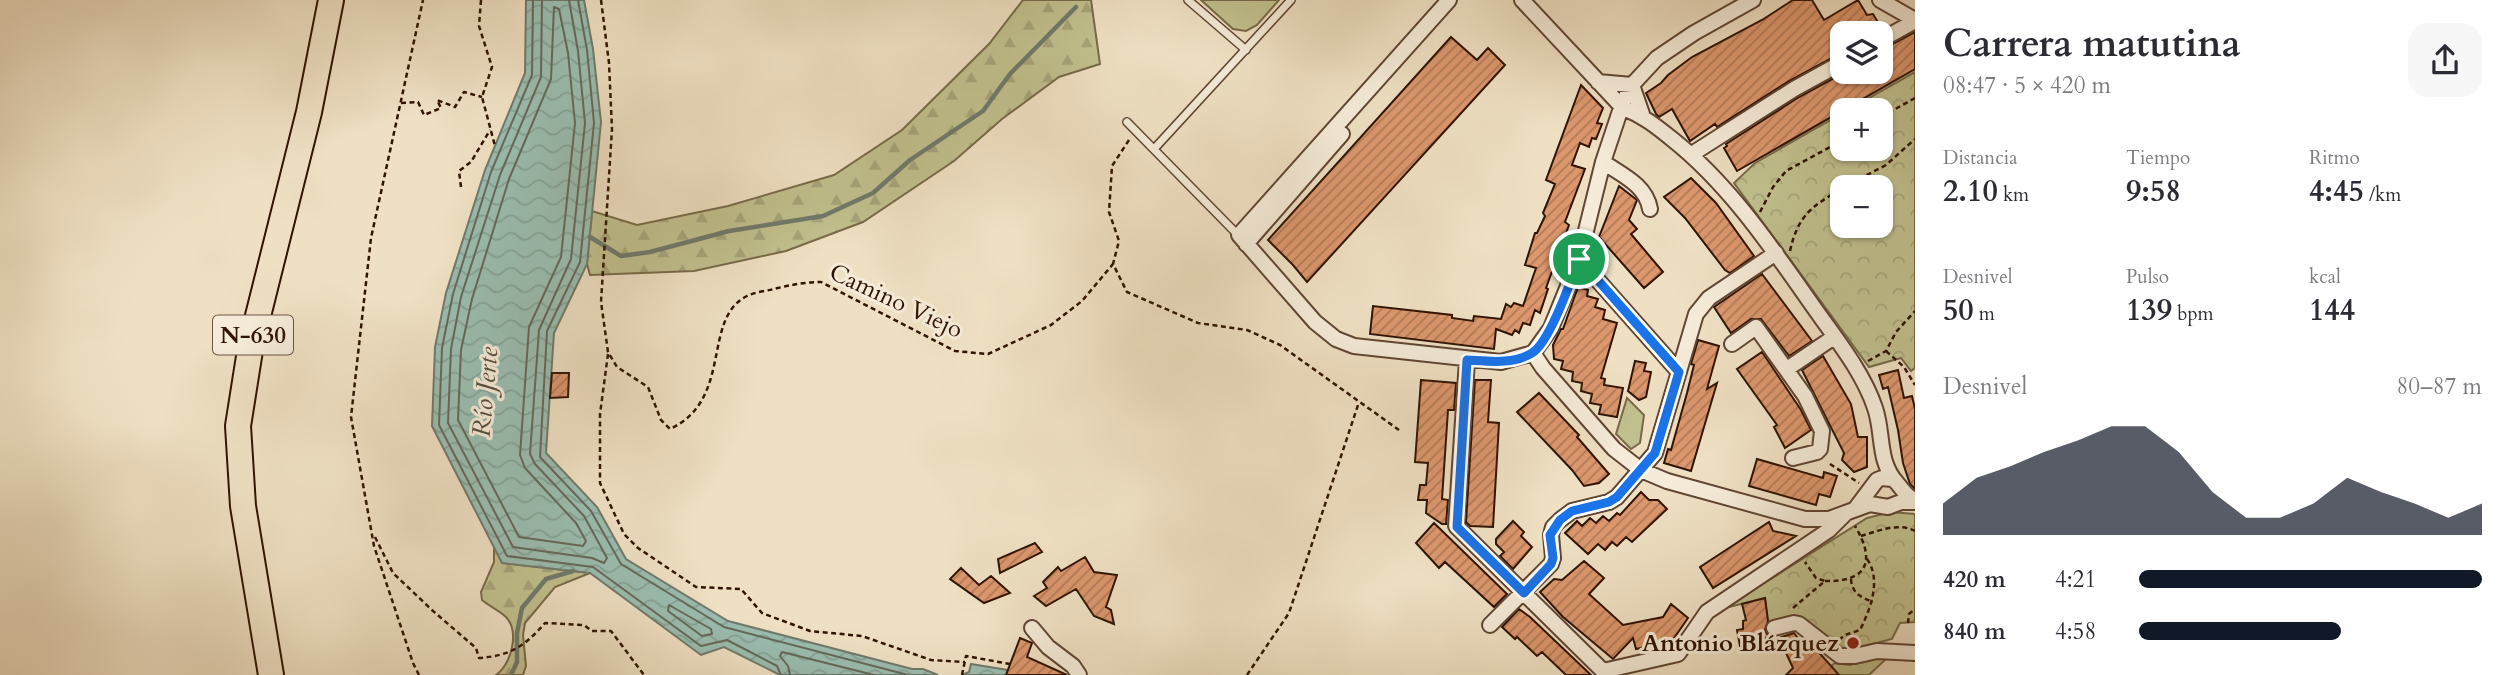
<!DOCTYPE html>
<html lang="es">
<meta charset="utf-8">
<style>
body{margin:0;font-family:Cardo,serif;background:#f7f7f7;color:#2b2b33;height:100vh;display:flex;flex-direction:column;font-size:26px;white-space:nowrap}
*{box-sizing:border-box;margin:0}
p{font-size:23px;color:#7c7c81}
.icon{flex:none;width:38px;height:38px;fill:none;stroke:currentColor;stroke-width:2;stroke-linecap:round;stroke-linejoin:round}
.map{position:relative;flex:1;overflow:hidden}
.drawer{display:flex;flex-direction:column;background:#fff;width:595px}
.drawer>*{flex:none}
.buttons{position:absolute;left:1830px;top:21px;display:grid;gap:14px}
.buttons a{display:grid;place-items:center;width:63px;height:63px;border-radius:14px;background:#fff;box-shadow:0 2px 5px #0004;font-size:35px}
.pin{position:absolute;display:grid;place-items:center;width:60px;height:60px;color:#fff;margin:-30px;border:4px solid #fff;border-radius:50%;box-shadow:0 2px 7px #0007}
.round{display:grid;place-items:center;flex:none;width:74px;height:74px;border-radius:21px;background:#f7f7f7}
.overview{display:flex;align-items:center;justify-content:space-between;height:119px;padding:0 28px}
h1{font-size:38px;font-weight:700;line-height:52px}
.stats{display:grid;grid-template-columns:repeat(3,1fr);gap:10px;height:119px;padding:7px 28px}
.stats div{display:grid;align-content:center}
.stats b{font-size:30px;font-weight:700}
.stats small{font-size:19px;font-weight:400}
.stats p{font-size:19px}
.chart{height:196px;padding:14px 28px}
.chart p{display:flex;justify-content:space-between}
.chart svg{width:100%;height:126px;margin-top:7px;fill:#111827;opacity:.7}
ul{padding:0 28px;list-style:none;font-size:23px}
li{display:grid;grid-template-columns:112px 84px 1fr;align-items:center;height:52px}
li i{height:18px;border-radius:9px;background:#111827}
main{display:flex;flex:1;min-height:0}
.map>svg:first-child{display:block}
</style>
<main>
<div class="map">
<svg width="1915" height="675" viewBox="0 0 1915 675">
<defs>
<pattern id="forest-firs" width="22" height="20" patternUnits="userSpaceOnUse" patternTransform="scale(1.75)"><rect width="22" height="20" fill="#c1c08e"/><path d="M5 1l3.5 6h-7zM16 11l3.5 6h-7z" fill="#a6a479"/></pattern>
<pattern id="park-crowns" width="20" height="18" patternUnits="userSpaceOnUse" patternTransform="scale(1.75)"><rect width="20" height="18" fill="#c1c08e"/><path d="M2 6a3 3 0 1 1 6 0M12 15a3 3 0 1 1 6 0" fill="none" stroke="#a6a479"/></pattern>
<pattern id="water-waves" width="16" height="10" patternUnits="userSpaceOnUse" patternTransform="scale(1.75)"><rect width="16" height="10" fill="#9abdb0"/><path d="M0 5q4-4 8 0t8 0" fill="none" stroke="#85a296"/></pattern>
<pattern id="building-hatch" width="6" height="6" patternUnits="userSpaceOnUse" patternTransform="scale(1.75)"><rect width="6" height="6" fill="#dc976d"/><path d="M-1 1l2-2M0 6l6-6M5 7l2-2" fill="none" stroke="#b37a57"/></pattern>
</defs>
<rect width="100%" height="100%" fill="#efe0c3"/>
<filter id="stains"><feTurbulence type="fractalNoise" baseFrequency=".00286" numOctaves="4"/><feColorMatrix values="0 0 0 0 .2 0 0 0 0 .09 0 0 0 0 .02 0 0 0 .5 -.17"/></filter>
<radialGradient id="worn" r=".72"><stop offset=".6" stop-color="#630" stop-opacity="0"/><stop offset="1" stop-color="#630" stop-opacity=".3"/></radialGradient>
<path fill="#c1c08e" stroke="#786a48" stroke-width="2" d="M 1201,0 L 1279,0 L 1257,25 L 1246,31 L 1233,29 Z
M 1627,398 L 1644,415 L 1640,443 L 1631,449 L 1616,434 Z
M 1878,657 L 1887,658 L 1869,675 L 1837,675 L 1831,666 L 1835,663 L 1850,665 Z"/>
<path fill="url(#forest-firs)" stroke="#786a48" stroke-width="2" d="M 1023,0 L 1091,0 L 1100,64 L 1059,77 L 1002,119 L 954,161 L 863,222 L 786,251 L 694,271 L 590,275 L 587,264 L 592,211 L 637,225 L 728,206 L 834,175 L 902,130 L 989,44 Z
M 494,546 L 503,563 L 590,573 L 555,587 L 525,623 L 523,635 L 526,666 L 523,675 L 496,675 C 511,665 520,632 506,617 C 500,611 489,606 482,600 L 481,592 L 494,562 Z"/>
<path fill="url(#park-crowns)" stroke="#786a48" stroke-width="2" fill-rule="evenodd" d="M 1915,72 L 1915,368 L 1911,371 L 1901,358 L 1869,367 L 1734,183 L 1755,163 L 1843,113 L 1843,149 L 1881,149 L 1881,110 L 1848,110 ZM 1843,187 L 1881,187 L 1881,226 L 1843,226 Z
M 1891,512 L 1915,514 L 1915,622 L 1900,623 L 1892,639 L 1853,649 L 1839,649 L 1790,620 L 1768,624 L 1765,598 L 1725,608 L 1867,518 Z"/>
<path fill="url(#water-waves)" stroke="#70796b" stroke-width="2" d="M 526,0 L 584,0 L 593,49 L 601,122 L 587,264 L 554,333 L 546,453 L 597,507 L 626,559 L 728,621 L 912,669 L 923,669 L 938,675 L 780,675 L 724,647 L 701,655 L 590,573 L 502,563 L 432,426 L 435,347 L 446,293 L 485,170 L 525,73 Z
M 971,664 L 1008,670 L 1006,675 L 962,675 L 969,672 Z"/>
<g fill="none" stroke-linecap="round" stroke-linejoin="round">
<path stroke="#65685a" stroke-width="2" d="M 533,0 L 532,75 L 491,172 L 453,294 L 442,348 L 439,425 L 507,556 L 593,567 L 701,646 L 727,640 L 777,666 L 781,675
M 542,0 L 541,77 L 500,175 L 461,297 L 451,349 L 448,423 L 513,547 L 592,558 L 604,563 L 607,558 L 584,516 L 535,464 L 530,454 L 539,330 L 571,259 L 585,123 L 578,51 L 569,0
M 578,0 L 587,50 L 594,123 L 580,262 L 547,331 L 540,457 L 591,511 L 621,564 L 724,627 L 908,675
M 554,7 L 559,9 L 568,53 L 575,123 L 561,257 L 529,327 L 520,455 L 525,468 L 576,523 L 586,541 L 583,546 L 519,537 L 458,420 L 461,350 L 472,299 L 509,179 L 551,79 Z
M 669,605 L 711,629 L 712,634 L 702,636 L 668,611 Z
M 790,675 L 788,666 L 780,656 L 782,652 L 874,675"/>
<path stroke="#70796b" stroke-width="4.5" d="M 590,237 L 621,256 L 650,252 L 729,231 L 823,216 L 873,193 L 910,160 L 983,111 L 1010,74 L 1076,7
M 511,675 L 517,662 L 517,633 L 522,608 L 546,579 L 573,571"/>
</g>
<path fill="url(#building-hatch)" stroke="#301303" stroke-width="2" d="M 1793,0 L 1812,0 L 1824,20 L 1858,0 L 1867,15 L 1873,14 L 1882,29 L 1874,33 L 1843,33 L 1843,52 L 1789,81 L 1717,127 L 1715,124 L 1690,141 L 1672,109 L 1659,117 L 1656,114 L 1646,93 L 1661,83 L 1668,75 L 1692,57 L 1762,20 Z
M 1915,32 L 1915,69 L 1737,171 L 1724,148 L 1727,146 L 1726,144 L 1799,97 L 1845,72 L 1881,72 L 1881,50 Z
M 1451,37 L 1477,60 L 1488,48 L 1505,65 L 1307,282 L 1293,265 L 1268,240 Z
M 1581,85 L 1603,108 L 1597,123 L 1602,124 L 1596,139 L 1592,138 L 1589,147 L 1580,143 L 1572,165 L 1585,169 L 1565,222 L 1569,225 L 1546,288 L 1548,289 L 1540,313 L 1535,310 L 1530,325 L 1523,323 L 1519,333 L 1515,330 L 1512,335 L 1496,329 L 1494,349 L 1370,334 L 1373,306 L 1452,315 L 1452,318 L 1473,321 L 1474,316 L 1501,319 L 1506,304 L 1511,307 L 1514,303 L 1523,306 L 1536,268 L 1525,265 L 1535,233 L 1537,233 L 1545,216 L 1543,213 L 1555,184 L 1546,180 Z
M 1691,178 L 1716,203 L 1754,256 L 1730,273 L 1725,270 L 1685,218 L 1664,197 Z
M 1619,186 L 1637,200 L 1629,220 L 1637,229 L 1631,234 L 1663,272 L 1644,288 L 1599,237 Z
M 1762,274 L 1812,341 L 1789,356 L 1761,319 L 1751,319 L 1731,333 L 1714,307 Z
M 1578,287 L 1588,290 L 1587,296 L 1598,299 L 1595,307 L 1605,310 L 1603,319 L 1617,323 L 1601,378 L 1605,379 L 1604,385 L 1623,388 L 1617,417 L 1599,414 L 1601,405 L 1590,403 L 1592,394 L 1581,391 L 1582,383 L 1572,381 L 1573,372 L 1561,369 L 1563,361 L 1554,359 L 1553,345 L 1561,329 L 1563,329 Z
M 1698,340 L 1719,346 L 1707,389 L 1717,383 L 1691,471 L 1664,463 L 1668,449 L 1671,450 L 1687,393 L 1694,365 L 1691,364 Z
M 1762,352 L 1801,410 L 1811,430 L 1785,448 L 1774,427 L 1777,425 L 1737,369 Z
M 1823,356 L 1851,404 L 1858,437 L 1867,437 L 1867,467 L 1854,472 L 1842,460 L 1844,453 L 1802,370 Z
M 1635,361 L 1646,363 L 1644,371 L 1651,372 L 1646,397 L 1639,400 L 1628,391 Z
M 1898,370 L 1904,398 L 1912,396 L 1915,409 L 1915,489 L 1910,484 L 1903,463 L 1898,430 L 1888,387 L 1883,389 L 1879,375 Z
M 552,373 L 569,373 L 568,397 L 550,398 Z
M 1421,380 L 1456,383 L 1454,410 L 1448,410 L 1442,499 L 1448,500 L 1446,524 L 1442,524 L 1426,513 L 1427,500 L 1418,500 L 1420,485 L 1426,485 L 1428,463 L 1415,462 Z
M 1475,380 L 1491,380 L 1488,422 L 1499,423 L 1493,527 L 1470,526 L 1466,522 Z
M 1539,393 L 1579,435 L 1577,437 L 1609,474 L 1599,483 L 1584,486 L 1572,470 L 1517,412 Z
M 1757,459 L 1823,478 L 1824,472 L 1837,476 L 1830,497 L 1819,494 L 1816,505 L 1749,486 Z
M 1641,492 L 1649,500 L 1658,500 L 1667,509 L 1632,542 L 1626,537 L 1617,546 L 1612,542 L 1605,550 L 1598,544 L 1588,554 L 1565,533 L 1577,521 L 1582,526 L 1590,518 L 1596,523 L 1603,516 L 1609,521 L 1617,513 L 1620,515 Z
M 1513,521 L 1524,532 L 1521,536 L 1532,547 L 1513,569 L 1500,556 L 1504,552 L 1496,544 L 1496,539 Z
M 1769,522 L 1773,531 L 1796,536 L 1713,588 L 1700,567 Z
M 1434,523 L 1507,594 L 1494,607 L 1445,562 L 1439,568 L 1416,543 Z
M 1035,543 L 1042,552 L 1000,573 L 998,559 Z
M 1085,557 L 1094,572 L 1117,575 L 1106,607 L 1111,610 L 1114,624 L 1094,616 L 1076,589 L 1046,606 L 1034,596 L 1047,588 L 1043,582 L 1058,567 L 1061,571 Z
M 1584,561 L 1604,578 L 1589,594 L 1623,625 L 1663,617 L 1671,604 L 1688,618 L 1672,641 L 1654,643 L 1654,645 L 1636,649 L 1633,638 L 1613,659 L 1563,617 L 1540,592 L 1554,579 L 1562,580 Z
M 961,568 L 979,585 L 991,576 L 1010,593 L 984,603 L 950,579 Z
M 1765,598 L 1768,621 L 1765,630 L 1769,637 L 1740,646 L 1737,630 L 1743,629 L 1743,621 L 1746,620 L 1742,604 Z
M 1519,609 L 1530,617 L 1591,675 L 1566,675 L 1542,652 L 1537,656 L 1517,637 L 1515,639 L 1502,627 Z
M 1794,633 L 1809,653 L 1815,648 L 1839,675 L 1786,675 L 1793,668 L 1779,638 Z
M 1020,638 L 1032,643 L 1027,657 L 1067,675 L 1006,675 Z"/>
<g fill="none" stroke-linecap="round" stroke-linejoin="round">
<g stroke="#604633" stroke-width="10">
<path id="lane" d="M 1188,0 L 1246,50
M 1127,122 L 1238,235
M 1154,149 L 1291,0"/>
</g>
<g stroke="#604633" stroke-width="18">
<path id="street" d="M 1449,0 L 1239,235 L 1315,322 L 1336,339 L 1354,346 L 1501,362 L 1533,353 L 1551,328 L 1579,259 L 1603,162 L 1623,102 L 1632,85 L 1657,58 L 1694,33 L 1753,0
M 1522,0 L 1623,108 C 1642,115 1656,126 1672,139 C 1730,185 1772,248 1815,309 C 1836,339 1863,372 1875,408 C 1884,434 1877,461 1897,483 C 1903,490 1906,496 1915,501
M 1880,0 L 1915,20
M 1881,40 L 1915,21
M 1598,82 L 1632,85 L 1642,114
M 1692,154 L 1794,89 L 1843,62
M 1603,162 C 1622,175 1646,185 1650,209
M 1246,244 L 1342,134
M 1579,259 L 1679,372
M 1732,344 L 1756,327 L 1805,396 L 1822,431 L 1820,449 L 1817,452 L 1793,458
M 1533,353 L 1543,368 L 1614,449 L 1641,470 L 1667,481 L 1805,519 L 1829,519 L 1870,504 L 1888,507 L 1901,502 L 1915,502
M 1467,360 L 1456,526 L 1603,671 L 1678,654 L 1707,612 L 1829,530 L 1846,513
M 1787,369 L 1834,337
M 1856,508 L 1877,480 L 1882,478 L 1892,479
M 1490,625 L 1551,564 L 1553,558 L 1551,535 L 1553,527 L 1560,520 L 1572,511 L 1609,502 L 1617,497 L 1655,453 L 1696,314 L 1709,298 L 1776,253
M 1032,628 L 1048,647 L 1073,666 L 1079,675
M 1774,628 L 1794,623 L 1799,624 L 1840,656 L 1855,656 L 1877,651 L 1915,653"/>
</g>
<g stroke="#301303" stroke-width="28">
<path id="highway" d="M 271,675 L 243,506 L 238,426 L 251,344 L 309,112 L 331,0"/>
</g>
<path stroke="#301303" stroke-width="2.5" stroke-dasharray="5 3.5" stroke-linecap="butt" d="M 481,0 L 479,26 L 492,67 L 482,97 L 495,146
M 601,0 L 609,63 L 612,129 L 601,302 L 608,352 L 617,367 L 648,387 L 661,420 L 670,429 C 734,399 701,319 747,296 C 755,292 766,291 774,289 C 790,285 805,282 821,282 L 955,351 L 988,354 L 1051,325 L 1082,301 L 1113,264
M 401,103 L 418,102 L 424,115 L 441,108 L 437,100 L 455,107 L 464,92 L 482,97
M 1881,117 L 1915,98
M 1129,140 L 1112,166 L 1109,212 L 1119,241 L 1113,264 L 1127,292 L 1198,323 L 1247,330 L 1280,345 L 1399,430
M 461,187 L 459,171 L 471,162 L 490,130
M 1844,187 L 1886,165 L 1915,139
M 1760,212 L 1773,187 L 1786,171 L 1843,140
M 1790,251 C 1798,215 1812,206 1843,188
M 1886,351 L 1904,367 L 1915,385
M 608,354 L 600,414 L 600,483 L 624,534 L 638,548 L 696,587 L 741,589 L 762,613 L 810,631 L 862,636 L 931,660 L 965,662
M 1868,361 L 1886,351 L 1896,332 L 1915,311
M 1830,464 L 1859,483
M 1861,536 C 1878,531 1898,522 1915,531
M 375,537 L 393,573 L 433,611 L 476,648 L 479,658 C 510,656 525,646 545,623 L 584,625 L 592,631 L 611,631 L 644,675
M 1851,579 C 1852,594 1861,597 1873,602
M 1825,581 C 1868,582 1876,561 1855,526
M 1793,608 L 1825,581 L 1816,578 L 1805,562
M 1908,623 L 1909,614 L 1915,609
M 1839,640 L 1845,635 L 1860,630 C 1870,610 1882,580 1867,559
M 419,675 L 413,663 L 374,546 L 351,417 L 371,238 L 423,0
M 962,675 L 966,656 L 1010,664
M 1247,675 L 1289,613 L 1359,402"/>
<use href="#lane" stroke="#f5ebd8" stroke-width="7"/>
<use href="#street" stroke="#f5ebd8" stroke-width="14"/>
<use href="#highway" stroke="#efe0c3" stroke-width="24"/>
</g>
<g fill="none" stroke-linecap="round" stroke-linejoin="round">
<g stroke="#fff" stroke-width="14">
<path id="route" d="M 1579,259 L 1679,372 L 1655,453 L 1617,497 L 1609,502 L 1572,511 L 1560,520 L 1550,535 L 1553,558 L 1551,564 L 1524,593 L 1457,527 L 1467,360 C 1487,361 1513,365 1532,353 C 1550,342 1571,280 1579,259 Z"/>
</g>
<use href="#route" stroke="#1a73e8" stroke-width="9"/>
</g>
<circle fill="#8f2418" stroke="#f5ebd8" stroke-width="2.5" cx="1853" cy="643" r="7"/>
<g text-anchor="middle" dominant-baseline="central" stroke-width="6" stroke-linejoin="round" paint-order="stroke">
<rect fill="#f5ebd8" stroke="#6b5443" stroke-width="2" x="213" y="315.5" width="80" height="39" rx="5"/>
<g font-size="23" font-weight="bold" fill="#301303">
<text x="253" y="335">N-630</text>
</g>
<g font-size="24" fill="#301303" stroke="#f5ebd8">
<text transform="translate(896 301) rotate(25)">Camino Viejo</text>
</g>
<g font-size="24" font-weight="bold" fill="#301303" stroke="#f5ebd8" text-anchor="end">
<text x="1839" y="643">Antonio Blázquez</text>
</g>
<g font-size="26" font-style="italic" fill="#554e40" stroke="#f5ebd8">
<text transform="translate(485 392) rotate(-85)">Río Jerte</text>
</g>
</g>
<rect width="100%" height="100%" filter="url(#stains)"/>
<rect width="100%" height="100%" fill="url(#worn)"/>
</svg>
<div class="buttons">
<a><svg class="icon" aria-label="layers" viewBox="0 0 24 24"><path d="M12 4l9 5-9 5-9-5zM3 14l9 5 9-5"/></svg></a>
<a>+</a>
<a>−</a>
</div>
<div class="pin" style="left:1579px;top:259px;background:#1e9e55"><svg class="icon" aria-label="arrive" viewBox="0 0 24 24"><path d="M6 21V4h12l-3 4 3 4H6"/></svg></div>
</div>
<section class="drawer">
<div class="overview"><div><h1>Carrera matutina</h1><p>08:47 · 5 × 420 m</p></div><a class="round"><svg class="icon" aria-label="share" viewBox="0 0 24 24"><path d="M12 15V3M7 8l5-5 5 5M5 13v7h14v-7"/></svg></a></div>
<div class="stats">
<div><p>Distancia</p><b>2.10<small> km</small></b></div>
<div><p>Tiempo</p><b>9:58</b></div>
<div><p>Ritmo</p><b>4:45<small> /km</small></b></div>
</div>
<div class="stats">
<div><p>Desnivel</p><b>50<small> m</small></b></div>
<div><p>Pulso</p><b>139<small> bpm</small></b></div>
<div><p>kcal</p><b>144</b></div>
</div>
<div class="chart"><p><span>Desnivel</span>80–87 m</p>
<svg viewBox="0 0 160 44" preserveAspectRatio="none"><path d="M0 44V33L10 24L20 20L30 15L40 11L50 6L60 6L70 15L80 29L90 38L100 38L110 33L120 24L130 29L140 33L150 38L160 33V44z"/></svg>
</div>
<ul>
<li><b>420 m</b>4:21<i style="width:100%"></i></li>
<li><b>840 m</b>4:58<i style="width:59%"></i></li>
</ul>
</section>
</main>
